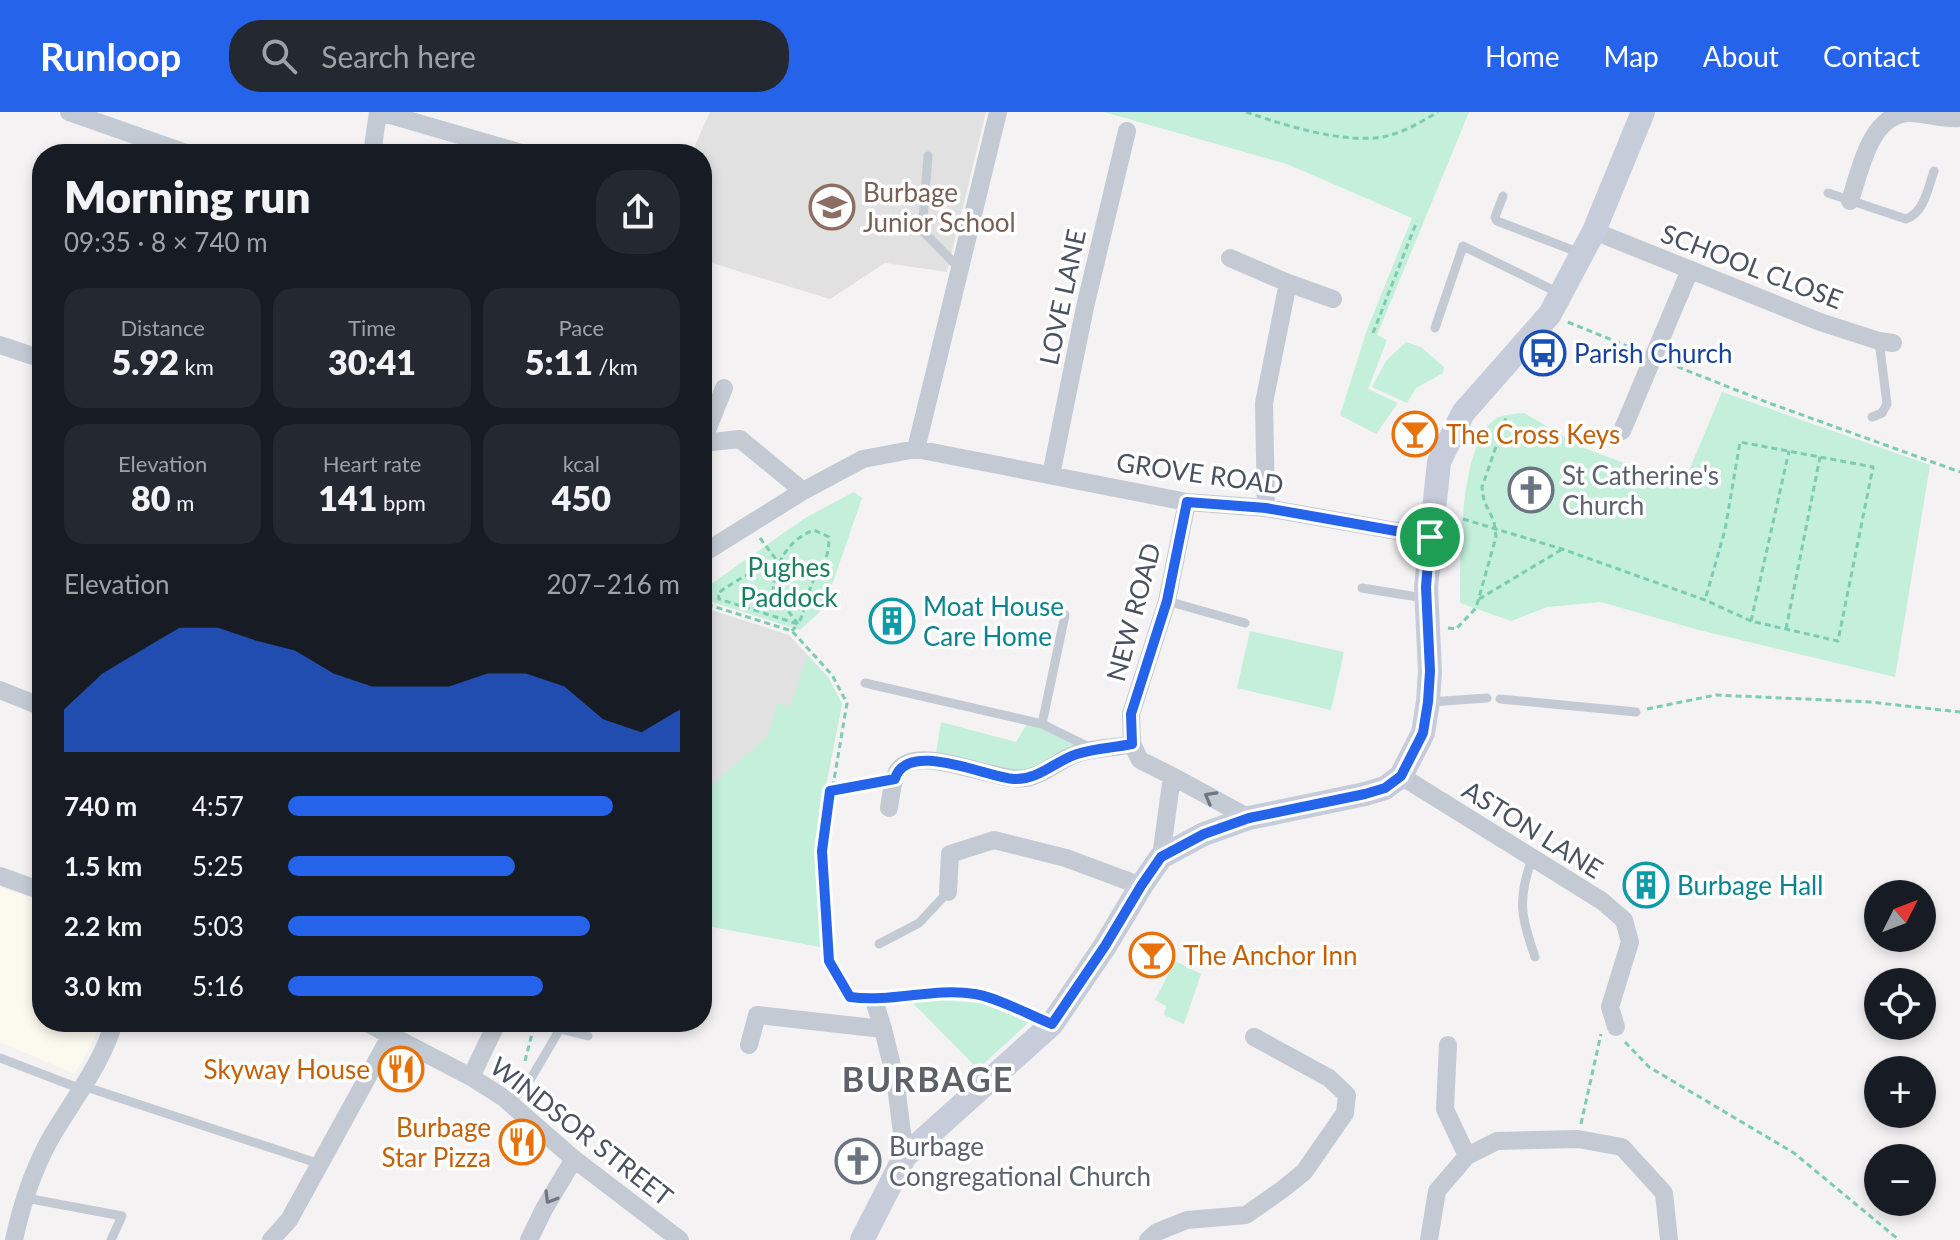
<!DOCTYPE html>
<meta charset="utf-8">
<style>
body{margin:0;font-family:Lato,sans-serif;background:#242831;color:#f1f3f6;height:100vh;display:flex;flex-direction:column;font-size:30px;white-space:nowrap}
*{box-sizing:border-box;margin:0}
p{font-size:26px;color:#9ea1a6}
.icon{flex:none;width:44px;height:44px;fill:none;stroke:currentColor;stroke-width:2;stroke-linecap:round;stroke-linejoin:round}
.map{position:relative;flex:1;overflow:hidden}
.side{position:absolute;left:32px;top:32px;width:680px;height:888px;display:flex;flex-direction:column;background:#171b24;border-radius:32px;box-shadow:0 4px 12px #0003}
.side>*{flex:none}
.needle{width:52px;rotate:48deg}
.buttons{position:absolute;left:1864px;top:768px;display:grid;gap:16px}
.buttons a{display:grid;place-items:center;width:72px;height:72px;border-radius:50%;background:#171b24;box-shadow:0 4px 12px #0003;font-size:40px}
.pin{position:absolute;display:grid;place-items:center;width:68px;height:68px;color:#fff;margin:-34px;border:4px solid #fff;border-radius:50%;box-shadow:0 2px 8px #0007}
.round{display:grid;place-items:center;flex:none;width:84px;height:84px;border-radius:32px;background:#242831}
.headline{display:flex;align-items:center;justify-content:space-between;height:136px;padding:0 32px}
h1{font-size:44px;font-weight:800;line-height:60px}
.stats{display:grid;grid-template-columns:repeat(3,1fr);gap:12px;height:136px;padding:8px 32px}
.stats div{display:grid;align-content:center;border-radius:20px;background:#242831;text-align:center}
.stats b{font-size:34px;font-weight:800}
.stats small{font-size:22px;font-weight:400}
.stats p{font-size:22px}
.chart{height:224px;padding:16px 32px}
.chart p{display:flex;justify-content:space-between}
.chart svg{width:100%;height:144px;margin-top:8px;fill:#2563eb;opacity:.7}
ul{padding:0 32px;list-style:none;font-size:26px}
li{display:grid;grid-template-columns:128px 96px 1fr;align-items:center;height:60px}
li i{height:20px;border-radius:10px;background:#2563eb}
header{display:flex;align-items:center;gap:48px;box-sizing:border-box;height:112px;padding:0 40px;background:#2563eb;color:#fff}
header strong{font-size:38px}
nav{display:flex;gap:44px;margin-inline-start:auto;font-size:28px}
.search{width:560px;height:72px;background:#242831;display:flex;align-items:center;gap:20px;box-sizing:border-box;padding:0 28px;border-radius:32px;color:#9ea1a6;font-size:30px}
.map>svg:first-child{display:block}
</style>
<header>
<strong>Runloop</strong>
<div class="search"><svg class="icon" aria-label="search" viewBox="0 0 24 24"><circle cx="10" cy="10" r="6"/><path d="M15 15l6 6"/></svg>Search here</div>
<nav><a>Home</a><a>Map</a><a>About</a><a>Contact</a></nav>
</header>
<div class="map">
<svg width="1960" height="1128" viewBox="0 0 1960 1128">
<rect width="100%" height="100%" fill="#f4f2f2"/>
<path fill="#fcfaee" d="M 0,775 L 42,791 L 42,910 L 100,910 L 95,925 L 75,962 L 0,930 Z"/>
<path fill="#e2e1e1" d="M 710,0 L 986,0 L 947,160 L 885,151 L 830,187 L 702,148 L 702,42 L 691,42 Z
M 705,496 L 789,523 L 828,565 L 842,592 L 824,683 L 816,737 L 821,835 L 702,813 L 702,497 Z"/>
<path fill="#c3efdb" d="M 1104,0 L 1469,0 L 1377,223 L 1387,228 L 1368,277 L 1398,291 L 1376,322 L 1340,303 L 1367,218 L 1412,106 L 1287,52 Z
M 1406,230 L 1421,235 L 1444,255 L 1443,261 L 1416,276 L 1407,291 L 1372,275 L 1386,249 Z
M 1722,280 L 1930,353 L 1895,565 L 1699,518 L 1601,490 L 1547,495 L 1511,509 L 1460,491 C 1460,449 1459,335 1494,308 C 1501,302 1515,302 1524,301 L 1584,336 L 1683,373 Z
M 854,380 L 862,386 L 824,496 L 800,518 L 709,489 L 704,477 L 805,406 Z
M 1250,519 L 1344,540 L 1331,598 L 1237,576 Z
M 807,543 L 828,565 L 842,592 L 824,683 L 816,737 L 821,835 L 702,813 L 702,681 L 767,625 L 778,591 L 790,595 Z
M 1029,609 L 1087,634 L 1028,666 L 935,648 L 941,610 L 1016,630 Z
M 1175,849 L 1201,862 L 1184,912 L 1164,903 L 1166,894 L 1155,888 Z
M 939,888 L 981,891 L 1029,910 L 978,957 L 913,891 Z"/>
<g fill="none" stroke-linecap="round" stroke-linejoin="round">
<path stroke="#7cccb2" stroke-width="3" stroke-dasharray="6 4" stroke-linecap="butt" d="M 1246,0 C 1283,13 1335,29 1375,26 C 1398,24 1419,11 1438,0
M 1568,210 L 1639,239
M 1373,221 L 1417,109
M 1668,251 L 1769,291 L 1960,360
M 1463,407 L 1562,437 L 1705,488 L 1751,509 L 1838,529 L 1873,355 L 1740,330 L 1725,418 L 1705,488
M 760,426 L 778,450 C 756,456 737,468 718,481 L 719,487 L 798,512 C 805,500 806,487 811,474 C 820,453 829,451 829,425 L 814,418 C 787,428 775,452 773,479 L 798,512 L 792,519
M 702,484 L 706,492 L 792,519 L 832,563 L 847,591 L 822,739 L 829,849 L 850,885 L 858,886
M 1479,487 L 1561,438
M 1751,509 L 1789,339
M 1448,516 L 1456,517 L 1476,496 L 1496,425 L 1494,409 L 1484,389 L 1482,375 L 1507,303
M 1786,517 L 1820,345
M 1647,597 L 1716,583 L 1870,590 L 1960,600
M 830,679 L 874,671
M 893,886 L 932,881 L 976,882 L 1029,903
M 1625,930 L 1649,955 L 1794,1041 L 1899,1128
M 525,949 L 535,910
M 1581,1012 L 1601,922"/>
<path stroke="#c3cad3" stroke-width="9" d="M 1828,81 L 1906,107 C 1924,101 1928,76 1934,59
M 1503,84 L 1495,105 L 1497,109 L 1580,141
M 870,108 L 914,110 L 960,157
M 922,119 L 928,44
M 1435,216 L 1463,134 L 1561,182
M 1872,305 L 1882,301 L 1887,292 L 1879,229
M 1362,476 L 1424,486
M 1167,489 L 1245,511
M 865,571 L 1042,612 L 1091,636
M 1500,587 L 1636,600
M 1431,590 L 1487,586
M 1042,612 L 1065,503
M 1532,747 C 1517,788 1521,805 1535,845
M 879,832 L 919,811 L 948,780
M 0,946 L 81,977
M 83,974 L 320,1052
M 510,991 L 530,968 L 560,917 L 588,924
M 26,1086 L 122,1104 L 111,1128"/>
<path stroke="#c3cad3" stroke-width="18" d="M 69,0 L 189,42
M 380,0 L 525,42
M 372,42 L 378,0
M 1850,89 C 1860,59 1870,1 1910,1 C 1927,1 1943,8 1960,6
M 1594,119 L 1820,210 L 1879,229 L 1893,231
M 1230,146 L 1288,171 L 1264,291 L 1266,396
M 1288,171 L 1333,187
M 0,233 L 42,247
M 1622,319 L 1690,158
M 702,331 L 740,327 L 803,379
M 702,331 L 724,276
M 916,337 L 998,0
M 1051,363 L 1085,195 L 1127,19
M 702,442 L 803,379 L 863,347 L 916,337 L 1187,390 L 1266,396 L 1430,425
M 0,578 L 42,595
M 1172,664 L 1249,706
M 1401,664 L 1602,789 L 1624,808 L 1630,830 L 1610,895 L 1616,915
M 889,696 C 891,685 892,669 897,660 C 916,628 997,672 1027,666 C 1044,662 1056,651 1071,644 C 1090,635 1112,637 1132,632
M 1161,745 L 1172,664 L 1140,648 L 1132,632 L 1131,602 L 1167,489 L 1187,390
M 0,764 L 42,779
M 948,780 L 950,742 L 994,728 L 1066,746 L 1141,774
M 874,888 L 883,917
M 365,910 L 471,965 L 504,986 L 574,1047 L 680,1128
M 749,933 L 757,903 L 883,917 L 895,966 L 905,1044
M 1448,933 L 1445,997 L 1467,1044
M 471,965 L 495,915
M 14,1128 C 21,1095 33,1059 49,1029 C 71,990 102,953 114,910
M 271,1128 L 289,1108 L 398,910
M 529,1128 L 544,1097 L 574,1047
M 1148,1128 L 1157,1120 L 1187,1108 L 1246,1103 L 1283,1077 L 1304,1060 L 1345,1001 L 1347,983 L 1329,966 L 1254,925
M 1429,1128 L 1437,1079 L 1467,1044 L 1497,1029 L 1578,1027 L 1622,1035 L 1664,1081 L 1669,1128"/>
<path stroke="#c6ccd9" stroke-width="24" d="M 862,1128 L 905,1044 L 1052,912 L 1105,834 L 1141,774 L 1161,745 L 1204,722 L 1249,706 L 1365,682 L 1385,676 L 1401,664 L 1423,621 L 1428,590 L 1430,559 L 1426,475 L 1439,350 L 1463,301 L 1550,202 L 1594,119 L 1643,0"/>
</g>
<defs><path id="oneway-chevron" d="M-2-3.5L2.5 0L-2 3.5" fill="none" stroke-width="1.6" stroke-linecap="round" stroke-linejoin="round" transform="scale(2)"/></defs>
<g stroke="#6e7682">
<use href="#oneway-chevron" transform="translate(1210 685) rotate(-151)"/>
<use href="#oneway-chevron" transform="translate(550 1086) rotate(121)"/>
</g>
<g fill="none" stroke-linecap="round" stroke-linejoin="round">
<g stroke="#fff" stroke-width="16">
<path id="route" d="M 1187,390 L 1266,396 L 1430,425 L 1426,475 L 1430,559 L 1428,590 L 1423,621 L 1401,664 L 1385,676 L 1365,682 L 1249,706 L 1204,722 L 1161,745 L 1141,774 L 1105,834 L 1052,912 C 1029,903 999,886 975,882 C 934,875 892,891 850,885 L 829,849 L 822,739 L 830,679 L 895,667 C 906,627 986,665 1014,667 C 1039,668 1055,649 1077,642 C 1095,636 1113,636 1132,632 L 1131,602 L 1167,489 Z"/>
</g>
<use href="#route" stroke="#2563eb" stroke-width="10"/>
</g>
<defs>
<g id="school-ring" transform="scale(2.3)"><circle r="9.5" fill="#fff" stroke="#8d6e63" stroke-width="1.5"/><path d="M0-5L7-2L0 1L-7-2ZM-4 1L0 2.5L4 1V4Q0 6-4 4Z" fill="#8d6e63"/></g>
<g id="bus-ring" transform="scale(2.3)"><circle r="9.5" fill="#fff" stroke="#1a4fb4" stroke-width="1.5"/><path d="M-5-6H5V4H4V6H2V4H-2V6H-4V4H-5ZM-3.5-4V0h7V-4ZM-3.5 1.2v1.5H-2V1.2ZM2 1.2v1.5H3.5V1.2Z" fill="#1a4fb4"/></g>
<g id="bar-ring" transform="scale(2.3)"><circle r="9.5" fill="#fff" stroke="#e8710a" stroke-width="1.5"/><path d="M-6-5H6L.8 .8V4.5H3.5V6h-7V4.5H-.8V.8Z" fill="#e8710a"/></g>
<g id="church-ring" transform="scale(2.3)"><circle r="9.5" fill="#fff" stroke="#6b7280" stroke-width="1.5"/><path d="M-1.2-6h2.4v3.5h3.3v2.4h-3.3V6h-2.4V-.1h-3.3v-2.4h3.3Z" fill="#6b7280"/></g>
<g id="building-ring" transform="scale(2.3)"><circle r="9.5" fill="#fff" stroke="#0f9aa8" stroke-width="1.5"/><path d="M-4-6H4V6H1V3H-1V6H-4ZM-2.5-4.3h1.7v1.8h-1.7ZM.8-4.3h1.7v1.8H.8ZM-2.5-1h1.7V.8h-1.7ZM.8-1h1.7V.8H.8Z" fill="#0f9aa8"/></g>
<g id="restaurant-ring" transform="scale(2.3)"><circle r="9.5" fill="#fff" stroke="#e8710a" stroke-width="1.5"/><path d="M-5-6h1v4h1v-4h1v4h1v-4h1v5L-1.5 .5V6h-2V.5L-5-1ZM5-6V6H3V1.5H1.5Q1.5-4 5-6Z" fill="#e8710a"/></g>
</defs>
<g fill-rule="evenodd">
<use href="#school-ring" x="832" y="95"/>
<use href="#bus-ring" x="1543" y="241"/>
<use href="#bar-ring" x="1415" y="322"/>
<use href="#church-ring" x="1531" y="378"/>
<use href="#building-ring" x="892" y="509"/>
<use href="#building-ring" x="1646" y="773"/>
<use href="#bar-ring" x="1152" y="843"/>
<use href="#restaurant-ring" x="401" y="957"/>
<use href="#restaurant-ring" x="522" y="1030"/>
<use href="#church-ring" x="858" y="1049"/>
</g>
<g text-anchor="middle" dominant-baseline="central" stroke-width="7" stroke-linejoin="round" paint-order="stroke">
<g font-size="26" fill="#785e54" stroke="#fff" text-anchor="start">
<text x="863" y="80">Burbage<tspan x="863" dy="30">Junior School</tspan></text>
</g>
<g font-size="26" fill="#4a525f" stroke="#fff">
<text transform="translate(1752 154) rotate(21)">SCHOOL CLOSE</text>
<text transform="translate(1062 185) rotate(-78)">LOVE LANE</text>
<text transform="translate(1200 361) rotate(8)">GROVE ROAD</text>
<text transform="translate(1133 500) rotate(-75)">NEW ROAD</text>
<text transform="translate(1533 717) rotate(32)">ASTON LANE</text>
<text transform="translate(582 1019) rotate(38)">WINDSOR STREET</text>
</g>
<g font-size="26" fill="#164399" stroke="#fff" text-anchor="start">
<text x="1574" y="241">Parish Church</text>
</g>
<g font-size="26" fill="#c56008" stroke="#fff" text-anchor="start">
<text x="1446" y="322">The Cross Keys</text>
<text x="1183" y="843">The Anchor Inn</text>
<text x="370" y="957" text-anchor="end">Skyway House</text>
<text x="491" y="1015" text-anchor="end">Burbage<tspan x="491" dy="30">Star Pizza</tspan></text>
</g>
<g font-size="26" fill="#5b616d" stroke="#fff" text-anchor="start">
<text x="1562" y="363">St Catherine's<tspan x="1562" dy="30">Church</tspan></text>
<text x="889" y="1034">Burbage<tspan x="889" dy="30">Congregational Church</tspan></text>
</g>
<g font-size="26" fill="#1b805e" stroke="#fff">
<text x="789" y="455">Pughes<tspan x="789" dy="30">Paddock</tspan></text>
</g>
<g font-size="26" fill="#0d838f" stroke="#fff" text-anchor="start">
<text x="923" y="494">Moat House<tspan x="923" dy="30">Care Home</tspan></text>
<text x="1677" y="773">Burbage Hall</text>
</g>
<g font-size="34" font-weight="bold" letter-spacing="2" fill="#5e6167" stroke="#fff">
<text x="928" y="966">BURBAGE</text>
</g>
</g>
</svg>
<div class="buttons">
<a><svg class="needle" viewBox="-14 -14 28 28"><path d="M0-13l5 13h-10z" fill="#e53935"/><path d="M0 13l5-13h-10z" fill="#9ea1a6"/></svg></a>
<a><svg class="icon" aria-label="locate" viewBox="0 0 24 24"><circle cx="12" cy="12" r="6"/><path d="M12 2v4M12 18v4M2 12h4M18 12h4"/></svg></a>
<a>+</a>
<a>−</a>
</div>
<div class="pin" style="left:1430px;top:425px;background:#1e9e55"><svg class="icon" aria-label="arrive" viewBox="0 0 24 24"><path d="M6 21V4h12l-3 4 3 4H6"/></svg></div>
<section class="side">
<div class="headline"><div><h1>Morning run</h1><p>09:35 · 8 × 740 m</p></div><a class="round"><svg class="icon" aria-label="share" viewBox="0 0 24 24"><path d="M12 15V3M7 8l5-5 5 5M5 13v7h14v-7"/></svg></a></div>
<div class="stats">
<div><p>Distance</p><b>5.92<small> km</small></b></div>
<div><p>Time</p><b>30:41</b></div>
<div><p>Pace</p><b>5:11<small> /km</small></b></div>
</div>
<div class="stats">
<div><p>Elevation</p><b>80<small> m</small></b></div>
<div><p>Heart rate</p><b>141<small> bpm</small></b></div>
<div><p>kcal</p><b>450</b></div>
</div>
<div class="chart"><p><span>Elevation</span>207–216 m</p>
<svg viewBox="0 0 160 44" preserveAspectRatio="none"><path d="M0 44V31L10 20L20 13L30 6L40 6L50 10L60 13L70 20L80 24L90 24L100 24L110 20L120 20L130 24L140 34L150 38L160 31V44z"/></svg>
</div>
<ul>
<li><b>740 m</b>4:57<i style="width:83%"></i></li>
<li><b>1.5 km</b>5:25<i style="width:58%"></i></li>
<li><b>2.2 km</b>5:03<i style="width:77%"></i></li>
<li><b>3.0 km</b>5:16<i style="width:65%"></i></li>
</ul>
</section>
</div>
